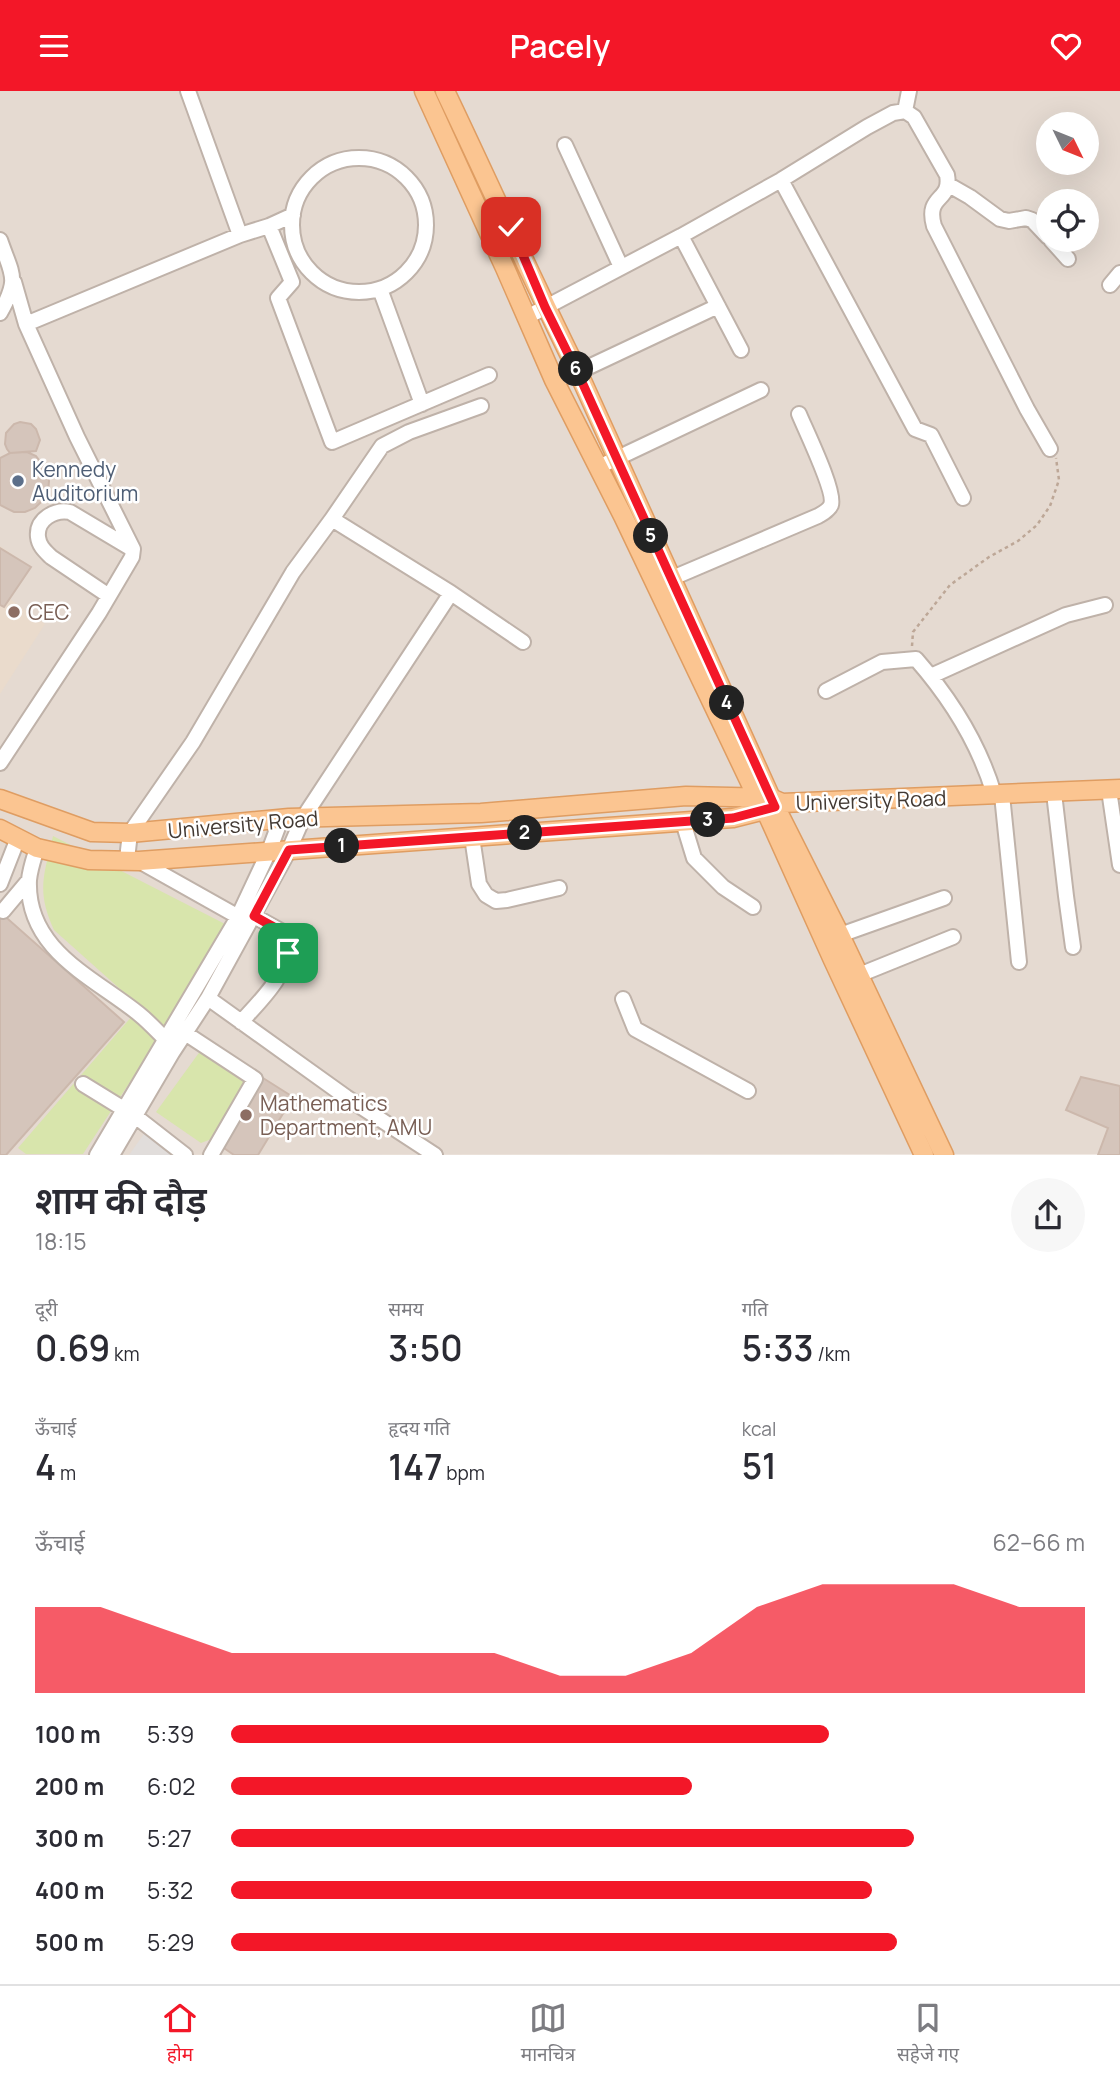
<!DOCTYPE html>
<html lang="hi">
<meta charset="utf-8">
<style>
body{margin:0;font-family:Manrope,"Noto Sans Devanagari",sans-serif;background:#f7f7f7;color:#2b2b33;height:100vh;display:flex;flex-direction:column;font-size:26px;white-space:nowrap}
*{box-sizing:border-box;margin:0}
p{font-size:23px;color:#7c7c81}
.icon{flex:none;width:38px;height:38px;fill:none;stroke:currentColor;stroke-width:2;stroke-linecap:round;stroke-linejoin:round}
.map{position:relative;height:1064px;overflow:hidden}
.side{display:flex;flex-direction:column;background:#fff;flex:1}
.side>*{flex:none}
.needle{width:46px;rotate:133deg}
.tools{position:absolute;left:1036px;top:21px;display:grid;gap:14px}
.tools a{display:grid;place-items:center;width:63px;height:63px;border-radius:50%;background:#fff;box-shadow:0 7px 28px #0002;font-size:35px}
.pin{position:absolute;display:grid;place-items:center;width:60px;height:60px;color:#fff;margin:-30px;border-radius:14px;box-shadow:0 4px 10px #0006}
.km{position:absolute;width:35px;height:35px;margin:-18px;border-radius:50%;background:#222;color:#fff;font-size:19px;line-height:35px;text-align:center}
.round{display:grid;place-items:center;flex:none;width:74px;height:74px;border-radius:37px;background:#f7f7f7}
.head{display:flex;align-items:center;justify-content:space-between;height:119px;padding:0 35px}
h1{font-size:38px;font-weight:600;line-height:52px}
.stats{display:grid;grid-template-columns:repeat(3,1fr);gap:10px;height:119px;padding:7px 35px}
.stats div{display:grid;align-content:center}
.stats b{font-size:35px;font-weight:600}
.stats small{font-size:19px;font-weight:400}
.stats p{font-size:19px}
.chart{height:196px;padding:14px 35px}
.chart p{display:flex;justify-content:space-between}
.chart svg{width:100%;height:126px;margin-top:7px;fill:#f31728;opacity:.7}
ul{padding:0 35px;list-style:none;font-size:23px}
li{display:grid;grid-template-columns:112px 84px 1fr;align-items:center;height:52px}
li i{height:18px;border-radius:9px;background:#f31728}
header{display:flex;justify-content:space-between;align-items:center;height:91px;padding:0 35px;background:#f31728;color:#fff;font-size:32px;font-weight:600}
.dock{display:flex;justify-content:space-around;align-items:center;height:98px;border-top:2px solid #e1e1e2;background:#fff;font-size:19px;color:#7c7c81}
.dock a{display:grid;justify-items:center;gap:4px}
.dock .selected{color:#f31728}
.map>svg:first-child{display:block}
</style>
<header><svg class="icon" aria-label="menu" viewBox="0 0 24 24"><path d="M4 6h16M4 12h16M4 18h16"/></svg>Pacely<svg class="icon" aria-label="heart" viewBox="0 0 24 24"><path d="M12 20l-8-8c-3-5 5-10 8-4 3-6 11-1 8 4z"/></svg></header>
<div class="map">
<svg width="1120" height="1064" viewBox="0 0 1120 1064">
<rect width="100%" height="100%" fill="#f1e9e3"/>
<path fill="#e5dad1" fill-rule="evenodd" d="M 0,0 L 1120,0 L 1120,1063 L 0,1064 ZM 1048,33 L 1087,33 L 1087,72 L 1048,72 ZM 1048,110 L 1087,110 L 1087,149 L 1048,149 Z"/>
<path fill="#eadbcc" d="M 0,455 L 31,476 L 10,508 L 45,533 L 0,603 Z"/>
<path fill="#d8e5ac" d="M 53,745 L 227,834 L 166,939 L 54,839 C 36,800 44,784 53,745 Z
M 133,924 L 158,948 L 83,1063 L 26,1063 L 18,1057 Z
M 201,959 L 242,984 L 246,995 L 214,1047 L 201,1052 L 156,1021 Z"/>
<path fill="#e1dddb" d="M 146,1040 L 177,1064 L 129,1064 Z"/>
<path fill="#d5c5bb" stroke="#ccb8ac" stroke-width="2" d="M 20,331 L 31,333 L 36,338 L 40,349 L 36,360 L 10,362 L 7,358 L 5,353 L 6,342 L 14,333 Z
M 27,361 L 36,365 L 47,380 L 49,390 L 48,401 L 42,410 L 35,417 L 25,421 L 14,421 L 0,414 L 0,367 L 10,362 Z
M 0,457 L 31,476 L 4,516 L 0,514 Z
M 0,821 L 124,931 L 6,1064 L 0,1064 Z
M 1081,986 L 1120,995 L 1120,1064 L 1098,1064 L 1108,1037 L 1066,1019 Z
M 263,987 L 293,1006 L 258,1064 L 234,1064 L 221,1055 Z"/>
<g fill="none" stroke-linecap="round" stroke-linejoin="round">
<g stroke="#bfb2a9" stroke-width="18">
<path id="minor" d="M 188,0 L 240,144 L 269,135 L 293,124
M 905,20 L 909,0
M 565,54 L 621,176
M292 134a67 67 0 1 1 134 0a67 67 0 1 1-134 0Z
M 781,89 L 915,338 L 931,344 L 963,407
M 949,94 L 970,106 L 1000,128 L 1009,130 L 1026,127 L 1032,129 L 1048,146
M 269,135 L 292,191 L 278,207 L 332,351 L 489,284
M 681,145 L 741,259
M 0,149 C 12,184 20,187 0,222
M 1051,149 L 1068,168
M 1110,194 L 1120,182
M 380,198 L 422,313
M 527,226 L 681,145 L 781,89 L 867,36 L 893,22 L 905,20 L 914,26 L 947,84 C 952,111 925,103 934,135 L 1027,318 L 1050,358
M 26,233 L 240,144
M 554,289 L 578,281 L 718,215
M 481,315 L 409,341 L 382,355 L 332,428 L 451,502 L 523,551
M 607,372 L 761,299
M 670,488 L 818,425 C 823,422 829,419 831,414 C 836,401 805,338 799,323
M 109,505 L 51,466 C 45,460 39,455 38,446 C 36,428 55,418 70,421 L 132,458
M 931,585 L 1066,524 L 1105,514
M 826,600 L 882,571 L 916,568 C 951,608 979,653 994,703
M 0,672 L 99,522 L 132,466 L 133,458 L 77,346 L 26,233 L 14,191
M 1109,699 L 1120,774
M 1054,702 L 1066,805 L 1073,856
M 1002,704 L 1019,871
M 683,731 L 694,767 L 723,796 L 753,816
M 472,746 L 479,793 L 486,804 L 496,810 L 507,809 L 559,797
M 37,757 C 34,767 30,778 29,789 C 26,859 93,886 139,923 C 149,931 157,940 166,949
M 127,768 L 130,742 L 193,651 L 293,481 L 332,428
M 139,770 L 244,829
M 0,793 L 18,747
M 3,820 L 29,789
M 840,844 L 944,807
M 859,884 L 953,846
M 208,907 L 346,1006 L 435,1064
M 623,908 L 635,938 L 748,1000
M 241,931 C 263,907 288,884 289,850 L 281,840 L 254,825
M 185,942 L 255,988 L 211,1064
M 83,993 L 135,1025 L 185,1064
M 97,1064 L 238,826 L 269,760 L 281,728
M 112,1064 L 172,962 L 208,907 L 289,759 L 303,727 L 451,502"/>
</g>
<g stroke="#df9d62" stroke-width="21">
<path id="major" d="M 424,0 L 505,177 L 554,289 L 623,425 L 758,708 L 769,727 L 833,869 L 924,1064
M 445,0 C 490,94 532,189 578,281 L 771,707 L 840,844 L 944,1064
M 0,708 L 92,741 L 130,742 L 289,727 L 481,722 L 686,705 L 771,707 L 782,712 L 1120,698
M 0,738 L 37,757 L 89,769 L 139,770 L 733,727 L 773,717"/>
</g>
<path stroke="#bda797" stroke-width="2.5" stroke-dasharray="3.5 3.5" stroke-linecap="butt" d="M 912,555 L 913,541 L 950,494 L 989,466 L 1018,450 L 1037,434 L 1050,415 L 1059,389 L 1056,367"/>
<use href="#minor" stroke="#fff" stroke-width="14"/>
<use href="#major" stroke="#fbc591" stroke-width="18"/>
</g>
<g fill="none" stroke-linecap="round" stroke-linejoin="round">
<g stroke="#fff" stroke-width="14">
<path id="route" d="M 288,862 L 289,850 L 281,840 L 254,825 L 289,759 L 733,727 L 775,716 L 582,291 L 545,216 L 511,136"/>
</g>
<use href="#route" stroke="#f31728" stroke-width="9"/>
</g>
<circle fill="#5c6f8a" stroke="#fff" stroke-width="2.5" cx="18" cy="390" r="7"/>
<g fill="#8d6e63" stroke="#fff" stroke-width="2.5">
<circle cx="14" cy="521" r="7"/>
<circle cx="246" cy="1024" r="7"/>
</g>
<g text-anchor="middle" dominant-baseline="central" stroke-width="5" stroke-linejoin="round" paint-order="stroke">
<g font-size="21" fill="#4e5e75" stroke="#fff" text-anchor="start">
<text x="32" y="378">Kennedy<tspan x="32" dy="24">Auditorium</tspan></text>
</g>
<g font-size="21" fill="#785e54" stroke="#fff" text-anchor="start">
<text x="28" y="521">CEC</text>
<text x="260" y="1012">Mathematics<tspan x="260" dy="24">Department, AMU</tspan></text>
</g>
<g font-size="21" fill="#423933" stroke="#fff">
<text transform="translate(871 709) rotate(-2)">University Road</text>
<text transform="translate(243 733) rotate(-5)">University Road</text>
</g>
</g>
</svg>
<div class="tools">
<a><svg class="needle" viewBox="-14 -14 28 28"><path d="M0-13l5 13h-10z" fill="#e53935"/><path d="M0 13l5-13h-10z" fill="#7c7c81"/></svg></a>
<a><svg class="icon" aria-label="locate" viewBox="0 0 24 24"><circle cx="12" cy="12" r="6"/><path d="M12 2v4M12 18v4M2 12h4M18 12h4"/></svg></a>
</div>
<div class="pin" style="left:288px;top:862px;background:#1e9e55"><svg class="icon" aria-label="arrive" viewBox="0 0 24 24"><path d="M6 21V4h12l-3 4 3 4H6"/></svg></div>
<div class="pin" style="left:511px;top:136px;background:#d93025"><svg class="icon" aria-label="check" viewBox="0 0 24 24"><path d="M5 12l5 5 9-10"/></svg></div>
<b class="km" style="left:342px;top:755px">1</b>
<b class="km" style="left:525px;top:742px">2</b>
<b class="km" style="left:708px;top:729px">3</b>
<b class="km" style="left:727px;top:612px">4</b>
<b class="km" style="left:651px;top:445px">5</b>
<b class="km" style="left:576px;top:278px">6</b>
</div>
<section class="side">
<div class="head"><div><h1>शाम की दौड़</h1><p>18:15</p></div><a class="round"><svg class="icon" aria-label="share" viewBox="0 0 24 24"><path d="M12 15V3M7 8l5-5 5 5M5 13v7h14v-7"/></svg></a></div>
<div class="stats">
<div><p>दूरी</p><b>0.69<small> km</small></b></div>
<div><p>समय</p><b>3:50</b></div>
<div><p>गति</p><b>5:33<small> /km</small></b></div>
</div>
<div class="stats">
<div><p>ऊँचाई</p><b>4<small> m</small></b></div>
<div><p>हृदय गति</p><b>147<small> bpm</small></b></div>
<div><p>kcal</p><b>51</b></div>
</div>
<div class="chart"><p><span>ऊँचाई</span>62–66 m</p>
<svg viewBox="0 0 160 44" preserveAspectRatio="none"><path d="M0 44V14L10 14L20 22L30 30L40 30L50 30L60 30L70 30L80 38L90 38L100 30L110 14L120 6L130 6L140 6L150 14L160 14V44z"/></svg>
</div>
<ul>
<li><b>100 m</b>5:39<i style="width:70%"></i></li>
<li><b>200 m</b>6:02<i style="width:54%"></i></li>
<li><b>300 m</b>5:27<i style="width:80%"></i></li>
<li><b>400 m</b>5:32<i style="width:75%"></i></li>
<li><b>500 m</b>5:29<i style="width:78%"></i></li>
</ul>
</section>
<nav class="dock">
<a class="selected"><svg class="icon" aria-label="home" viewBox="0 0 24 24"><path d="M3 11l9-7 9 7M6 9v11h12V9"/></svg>होम</a>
<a><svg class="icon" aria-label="map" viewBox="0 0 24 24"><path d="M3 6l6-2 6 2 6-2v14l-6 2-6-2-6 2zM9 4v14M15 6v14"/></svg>मानचित्र</a>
<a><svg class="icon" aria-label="saved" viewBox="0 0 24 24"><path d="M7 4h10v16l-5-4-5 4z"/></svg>सहेजे गए</a>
</nav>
